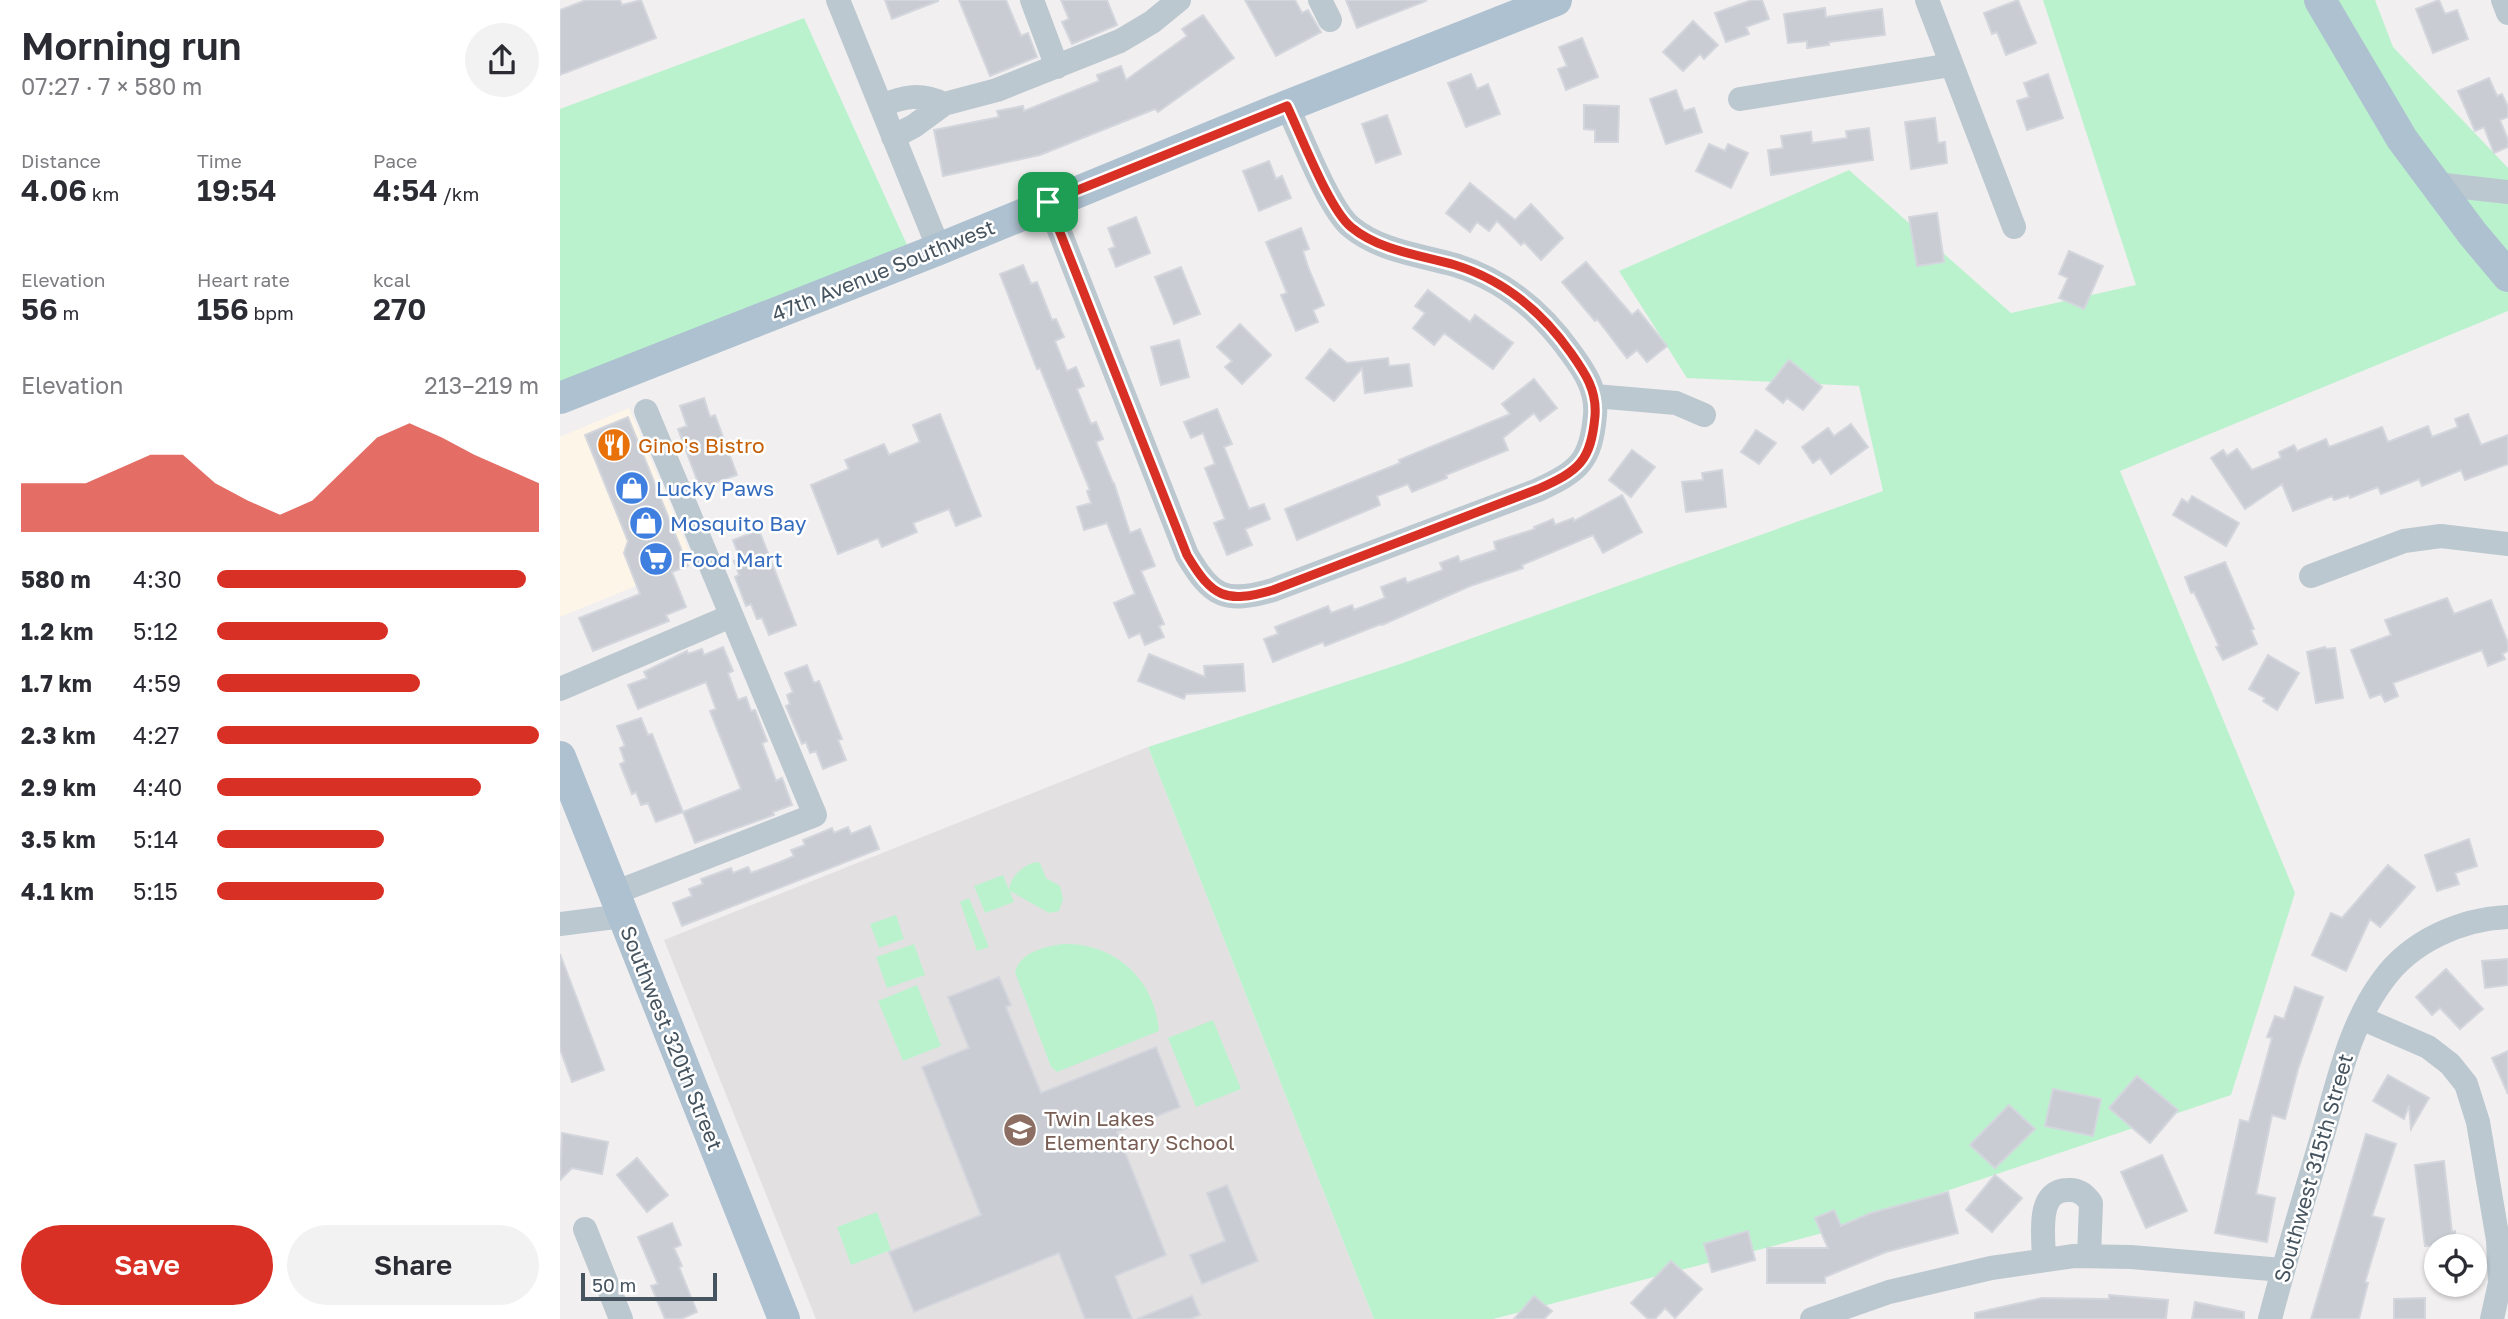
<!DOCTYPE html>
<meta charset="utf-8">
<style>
body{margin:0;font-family:"Golos Text",sans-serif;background:#f2f2f3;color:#2b2b33;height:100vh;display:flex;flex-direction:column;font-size:26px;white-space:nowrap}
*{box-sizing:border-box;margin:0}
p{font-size:23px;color:#7c7c81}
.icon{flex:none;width:38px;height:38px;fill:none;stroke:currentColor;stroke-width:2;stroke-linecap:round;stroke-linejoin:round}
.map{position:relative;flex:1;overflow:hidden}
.panel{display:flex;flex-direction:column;background:#fff;width:560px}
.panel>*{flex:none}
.controls{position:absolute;left:1864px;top:1234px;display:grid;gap:14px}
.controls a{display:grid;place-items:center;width:63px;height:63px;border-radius:50%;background:#fff;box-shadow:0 2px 5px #0004;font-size:35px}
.scale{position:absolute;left:21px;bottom:18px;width:136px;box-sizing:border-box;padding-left:7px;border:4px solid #46545f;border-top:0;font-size:19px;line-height:24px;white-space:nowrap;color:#46545f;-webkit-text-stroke:5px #fff;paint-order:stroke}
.pin{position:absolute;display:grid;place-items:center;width:60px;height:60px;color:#fff;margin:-30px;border-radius:14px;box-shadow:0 4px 10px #0006}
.round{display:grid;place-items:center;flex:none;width:74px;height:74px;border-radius:37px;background:#f2f2f3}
.overview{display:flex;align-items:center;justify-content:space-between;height:119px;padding:0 21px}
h1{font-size:38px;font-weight:600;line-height:52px}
.figures{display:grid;grid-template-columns:repeat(3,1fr);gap:10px;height:119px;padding:7px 21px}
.figures div{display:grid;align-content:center}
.figures b{font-size:30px;font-weight:600}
.figures small{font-size:19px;font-weight:400}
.figures p{font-size:19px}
.chart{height:196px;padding:14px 21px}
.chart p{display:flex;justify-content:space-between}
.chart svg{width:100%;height:126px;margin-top:7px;fill:#d93025;opacity:.7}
.action{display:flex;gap:14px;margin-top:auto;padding:14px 21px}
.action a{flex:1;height:80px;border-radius:42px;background:#d93025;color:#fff;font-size:28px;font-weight:600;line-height:80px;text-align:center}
.action a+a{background:#f2f2f3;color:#2b2b33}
ul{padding:0 21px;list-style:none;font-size:23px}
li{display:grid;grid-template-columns:112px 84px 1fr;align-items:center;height:52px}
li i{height:18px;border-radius:9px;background:#d93025}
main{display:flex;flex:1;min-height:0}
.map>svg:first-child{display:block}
</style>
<main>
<section class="panel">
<div class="overview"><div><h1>Morning run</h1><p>07:27 · 7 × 580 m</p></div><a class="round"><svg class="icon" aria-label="share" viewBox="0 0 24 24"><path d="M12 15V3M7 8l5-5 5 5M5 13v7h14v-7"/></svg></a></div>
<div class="figures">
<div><p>Distance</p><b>4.06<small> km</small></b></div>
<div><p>Time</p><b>19:54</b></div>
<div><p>Pace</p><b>4:54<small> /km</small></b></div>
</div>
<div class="figures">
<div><p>Elevation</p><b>56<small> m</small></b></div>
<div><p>Heart rate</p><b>156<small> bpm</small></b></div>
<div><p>kcal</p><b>270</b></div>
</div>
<div class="chart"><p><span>Elevation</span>213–219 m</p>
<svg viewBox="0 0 160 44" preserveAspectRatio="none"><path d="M0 44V27L10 27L20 27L30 22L40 17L50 17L60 27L70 33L80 38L90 33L100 22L110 11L120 6L130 11L140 17L150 22L160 27V44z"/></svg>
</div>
<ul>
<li><b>580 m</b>4:30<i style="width:96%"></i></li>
<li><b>1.2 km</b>5:12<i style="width:53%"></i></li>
<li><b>1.7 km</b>4:59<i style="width:63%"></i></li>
<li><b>2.3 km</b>4:27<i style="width:100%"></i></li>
<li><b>2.9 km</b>4:40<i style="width:82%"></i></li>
<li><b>3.5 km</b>5:14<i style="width:52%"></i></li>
<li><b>4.1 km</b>5:15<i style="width:52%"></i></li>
</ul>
<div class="action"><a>Save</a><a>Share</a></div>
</section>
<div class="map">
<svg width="1948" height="1319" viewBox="0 0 1948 1319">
<rect width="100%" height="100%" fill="#f2eff0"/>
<path fill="#fdf6e8" d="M 69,408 L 134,562 L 0,617 L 0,437 Z"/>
<path fill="#e3e0e2" d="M 588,747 L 814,1319 L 256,1319 L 104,940 Z"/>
<path fill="#bbf2ce" d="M 1483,0 L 1815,0 L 1833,47 L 1948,168 L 1948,311 L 1560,471 L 1735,893 L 1671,1095 L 1259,1234 L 933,1319 L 814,1319 L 588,747 L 840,664 L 1323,491 L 1299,386 L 1127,378 L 1059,271 L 1289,170 L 1451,313 L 1576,285 Z
M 244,18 L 353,258 L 0,383 L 0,109 Z
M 477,862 L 480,863 L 486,878 L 500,886 L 503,899 L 499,911 L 489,913 L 450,891 L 454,902 L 425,913 L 414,886 L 443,875 L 449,890 C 450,877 464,864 477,862 Z
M 409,898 L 429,947 L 417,951 L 400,902 Z
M 336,915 L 344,939 L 319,948 L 310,924 Z
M 354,944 L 365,975 L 327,988 L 316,957 Z
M 503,944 C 555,943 595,979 599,1031 L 497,1072 L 491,1067 L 455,972 C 461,952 483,947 503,944 Z
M 357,985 L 381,1046 L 343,1061 L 318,1001 Z
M 653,1020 L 681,1089 L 636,1107 L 608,1038 Z
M 317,1212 L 331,1250 L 291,1265 L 277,1227 Z"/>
<path fill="#c9cdd3" stroke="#d3d6dc" stroke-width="2" d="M 26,0 L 60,0 L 62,5 L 81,0 L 96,38 L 0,75 L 0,10 Z
M 325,0 L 378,0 L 378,1 L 332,19 Z
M 399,0 L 446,0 L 461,36 L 468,33 L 477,57 L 430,76 Z
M 501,0 L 547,0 L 557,25 L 512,44 L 502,22 L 509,19 Z
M 685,0 L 735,0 L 742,13 L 748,10 L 761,32 L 716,56 Z
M 786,0 L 865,0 L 866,1 L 797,28 Z
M 1192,0 L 1202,0 L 1209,19 L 1186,27 L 1189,34 L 1166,42 L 1155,13 Z
M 1458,0 L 1476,43 L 1446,55 L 1437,32 L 1432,34 L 1424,13 Z
M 1879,0 L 1885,14 L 1897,10 L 1908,39 L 1873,53 L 1856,9 Z
M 1265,8 L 1266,17 L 1322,9 L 1325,35 L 1269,42 L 1269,45 L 1247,48 L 1247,41 L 1228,43 L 1224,14 Z
M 643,15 L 674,58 L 598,112 L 595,109 L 480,155 L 383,176 L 374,130 L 439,117 L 437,111 L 463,106 L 464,111 L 539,81 L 537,75 L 561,66 L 566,80 L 627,36 L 622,29 Z
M 1133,21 L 1158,45 L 1144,59 L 1140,54 L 1123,71 L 1103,52 Z
M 1022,38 L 1038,77 L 1006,90 L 998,69 L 1007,66 L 999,47 Z
M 911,74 L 917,89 L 928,84 L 940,114 L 906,127 L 888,83 Z
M 1488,74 L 1503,118 L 1467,130 L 1457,101 L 1469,97 L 1464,83 Z
M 1929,78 L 1937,96 L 1942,94 L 1948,107 L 1948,117 L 1940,120 L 1948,140 L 1948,147 L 1934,153 L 1924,127 L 1915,131 L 1898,91 Z
M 1116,90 L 1124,111 L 1134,108 L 1142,132 L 1106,144 L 1090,99 Z
M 1024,105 L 1059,106 L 1058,142 L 1035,142 L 1035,130 L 1024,129 Z
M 827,115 L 841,154 L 816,163 L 802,124 Z
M 1375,118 L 1378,143 L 1385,142 L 1387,163 L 1351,169 L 1345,122 Z
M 1309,128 L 1313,160 L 1211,175 L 1208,150 L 1223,148 L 1221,136 L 1251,132 L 1252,143 L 1287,138 L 1286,131 Z
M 1149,144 L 1165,151 L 1168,144 L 1188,153 L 1171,188 L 1136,171 Z
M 709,161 L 716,179 L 722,176 L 731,198 L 699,211 L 683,171 Z
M 910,183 L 955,220 L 971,204 L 1003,238 L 981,260 L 964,242 L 961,245 L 937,221 L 929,231 L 917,222 L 910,232 L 886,213 Z
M 1377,213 L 1384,262 L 1357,266 L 1349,217 Z
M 576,217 L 590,253 L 556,267 L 549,249 L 555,247 L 548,228 Z
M 741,228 L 749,249 L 743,251 L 748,267 L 764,305 L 753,310 L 758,322 L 736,331 L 721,295 L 727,293 L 706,242 Z
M 1509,251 L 1543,266 L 1524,309 L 1499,298 L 1508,278 L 1499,274 Z
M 1026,262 L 1072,315 L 1078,310 L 1107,346 L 1087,362 L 1077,350 L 1067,358 L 1037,319 L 1035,321 L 1002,282 Z
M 463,265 L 471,284 L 477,282 L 492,320 L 496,319 L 504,337 L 495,341 L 507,371 L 516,367 L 524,386 L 517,389 L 531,424 L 536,422 L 543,439 L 536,442 L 553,483 L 554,483 L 570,533 L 580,529 L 595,566 L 581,571 L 604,624 L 599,626 L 604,637 L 585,645 L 580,633 L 569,638 L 554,603 L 575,594 L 547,523 L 524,530 L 517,507 L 531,503 L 527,491 L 530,490 L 480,368 L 477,369 L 440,274 Z
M 621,267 L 640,314 L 614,324 L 595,277 Z
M 868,290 L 910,322 L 915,315 L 953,343 L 933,369 L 884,333 L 874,345 L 853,328 L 865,313 L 855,306 Z
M 680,324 L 711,355 L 682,384 L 665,367 L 672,361 L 657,347 Z
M 619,340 L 629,377 L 601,385 L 591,347 Z
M 770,349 L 787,363 L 828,358 L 829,366 L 849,364 L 852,386 L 805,393 L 802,368 L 774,401 L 746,378 Z
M 1229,360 L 1262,387 L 1243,410 L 1227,398 L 1223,403 L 1206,389 Z
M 974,379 L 997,408 L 980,421 L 974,413 L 943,438 L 948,450 L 886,475 L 887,478 L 852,492 L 848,484 L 817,496 L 820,505 L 737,540 L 725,509 L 840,463 L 839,460 L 950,414 L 942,404 Z
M 144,398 L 150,417 L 155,415 L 177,475 L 140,488 L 118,429 L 127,426 L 120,406 Z
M 657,409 L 672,444 L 664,447 L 689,509 L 704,504 L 710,519 L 685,529 L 692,545 L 667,555 L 654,523 L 665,519 L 645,468 L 655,464 L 643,433 L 631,438 L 624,422 Z
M 380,414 L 421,516 L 396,526 L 389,509 L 353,523 L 357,532 L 322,547 L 318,538 L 278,554 L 251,485 L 289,469 L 285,460 L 324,444 L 329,455 L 360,442 L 353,425 Z
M 1908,414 L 1921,445 L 1948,435 L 1948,464 L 1905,480 L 1901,470 L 1862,486 L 1859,479 L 1821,494 L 1818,487 L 1790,498 L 1789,495 L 1774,500 L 1772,496 L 1733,511 L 1722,484 L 1685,509 L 1651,458 L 1663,450 L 1667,456 L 1677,449 L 1692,470 L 1721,458 L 1719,452 L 1734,445 L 1737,451 L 1766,439 L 1769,447 L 1822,427 L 1828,442 L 1868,426 L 1872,437 L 1898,427 L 1895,419 Z
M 68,417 L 128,566 L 112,572 L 126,607 L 106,615 L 109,621 L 33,651 L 19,618 L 80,594 L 64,553 L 68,541 L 25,435 Z
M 1291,424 L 1308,447 L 1271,474 L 1260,458 L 1253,463 L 1242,447 L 1268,428 L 1274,436 Z
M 1196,430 L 1216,443 L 1199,464 L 1181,452 Z
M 1072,450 L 1095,467 L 1071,497 L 1049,480 Z
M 1162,470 L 1166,507 L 1126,512 L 1122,482 L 1143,480 L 1142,473 Z
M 1062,495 L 1082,532 L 1043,553 L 1033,535 L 962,565 L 963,568 L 910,586 L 822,625 L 821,624 L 765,646 L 763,642 L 713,662 L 704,639 L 718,634 L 715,627 L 768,606 L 771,613 L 792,605 L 794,610 L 825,598 L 821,587 L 845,578 L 847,583 L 883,570 L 880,563 L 898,556 L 900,562 L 936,550 L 934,542 L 975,529 L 974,527 L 993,519 L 995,525 L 1013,518 L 1014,521 Z
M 1632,496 L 1679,523 L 1666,546 L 1613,515 L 1622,499 L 1628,503 Z
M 199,530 L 236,625 L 209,635 L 202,618 L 197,619 L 191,604 L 186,606 L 175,577 L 179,575 L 174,561 L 180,559 L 173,540 Z
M 1665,562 L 1694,629 L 1691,630 L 1697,644 L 1663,660 L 1656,647 L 1659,646 L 1642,609 L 1634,592 L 1631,593 L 1625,577 Z
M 1887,598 L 1894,614 L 1931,600 L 1948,643 L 1948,651 L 1942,654 L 1945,659 L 1928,666 L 1922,650 L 1833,683 L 1838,696 L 1825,702 L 1821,694 L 1810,698 L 1791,650 L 1831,635 L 1825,620 Z
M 163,647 L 173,671 L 168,673 L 178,700 L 186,697 L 191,711 L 195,710 L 207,741 L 202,743 L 216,781 L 222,778 L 232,805 L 213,812 L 214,815 L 135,843 L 123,812 L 96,822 L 88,803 L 81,805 L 76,792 L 72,794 L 60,764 L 65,762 L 60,748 L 65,746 L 57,726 L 81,718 L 88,735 L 92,734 L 123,812 L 181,789 L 150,711 L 156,709 L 146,682 L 78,709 L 68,685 L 87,678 L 84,672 L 127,651 L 128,654 L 142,649 L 144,655 Z
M 1765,647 L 1766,649 L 1775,648 L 1783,698 L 1756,703 L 1747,652 Z
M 589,654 L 645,677 L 644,666 L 683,664 L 685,691 L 626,694 L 624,699 L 578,681 Z
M 1708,655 L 1739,673 L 1717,710 L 1703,701 L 1705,698 L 1689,689 Z
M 247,665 L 254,683 L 259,681 L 282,739 L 278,740 L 286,760 L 263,769 L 256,751 L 250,753 L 246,742 L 242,744 L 226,706 L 230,704 L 227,695 L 233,692 L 225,673 Z
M 310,826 L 319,849 L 122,926 L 113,903 L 132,896 L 129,889 L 143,884 L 141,879 L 171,868 L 173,873 L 188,867 L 191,873 L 220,862 L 234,856 L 231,850 L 245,845 L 243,840 L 272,828 L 274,833 L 288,827 L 291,834 Z
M 1909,839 L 1917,866 L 1895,873 L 1899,884 L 1877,891 L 1865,855 Z
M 1828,865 L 1855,887 L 1820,927 L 1810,919 L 1786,971 L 1752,955 L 1771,913 L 1782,918 Z
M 0,954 L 44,1070 L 12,1082 L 0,1049 Z
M 1948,959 L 1948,985 L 1925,988 L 1922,961 Z
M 1886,969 L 1923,1009 L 1900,1029 L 1880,1008 L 1872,1015 L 1856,997 Z
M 439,977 L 451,1005 L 446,1007 L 481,1093 L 596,1047 L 620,1107 L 557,1132 L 606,1255 L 555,1276 L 572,1319 L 525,1319 L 499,1253 L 354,1312 L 329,1252 L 421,1215 L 362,1067 L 409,1048 L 388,997 Z
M 1735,987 L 1763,997 L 1738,1069 L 1725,1119 L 1712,1115 L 1696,1194 L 1715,1198 L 1707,1242 L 1655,1233 L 1680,1120 L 1689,1122 L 1712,1038 L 1707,1037 L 1715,1016 L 1724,1019 Z
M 1948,1051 L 1948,1094 L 1932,1058 Z
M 1828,1075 L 1869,1098 L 1851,1129 L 1849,1105 L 1844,1119 L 1813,1101 Z
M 1577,1076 L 1618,1110 L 1590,1143 L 1549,1108 Z
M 1493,1089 L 1541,1099 L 1533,1136 L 1485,1126 Z
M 1449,1105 L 1475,1129 L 1435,1168 L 1410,1145 Z
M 2,1133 L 48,1142 L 42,1174 L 12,1168 L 0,1180 Z
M 1806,1134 L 1836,1144 L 1812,1216 L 1824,1219 L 1805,1282 L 1808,1283 L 1799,1319 L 1751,1319 Z
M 1602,1155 L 1627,1211 L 1586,1228 L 1561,1172 Z
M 77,1158 L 108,1195 L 87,1212 L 57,1175 Z
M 1884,1161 L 1892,1232 L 1895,1231 L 1896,1246 L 1865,1246 L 1855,1165 Z
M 1435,1175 L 1462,1198 L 1432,1232 L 1406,1210 Z
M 667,1185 L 698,1261 L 642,1284 L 630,1255 L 665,1241 L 647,1193 Z
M 1388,1192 L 1398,1233 L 1326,1252 L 1265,1277 L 1265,1283 L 1207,1283 L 1207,1248 L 1268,1248 L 1255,1218 L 1274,1210 L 1281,1226 L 1311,1213 Z
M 112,1223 L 121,1245 L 114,1248 L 122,1266 L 119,1267 L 137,1312 L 121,1319 L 105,1319 L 91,1286 L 98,1284 L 78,1237 Z
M 1188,1231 L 1195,1260 L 1152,1272 L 1144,1244 Z
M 1111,1261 L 1142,1289 L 1115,1318 L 1105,1308 L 1095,1319 L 1088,1319 L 1071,1303 Z
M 1549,1295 L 1608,1300 L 1606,1319 L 1415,1319 L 1415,1313 L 1482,1298 L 1549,1299 Z
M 632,1296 L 640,1315 L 630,1319 L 577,1319 Z
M 974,1296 L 992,1311 L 984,1319 L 954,1319 Z
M 1865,1298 L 1865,1319 L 1834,1319 L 1834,1299 Z
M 1635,1302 L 1684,1312 L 1684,1319 L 1632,1319 Z"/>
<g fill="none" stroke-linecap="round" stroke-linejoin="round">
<path stroke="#bcc8d0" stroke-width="24" d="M 278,0 L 379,249
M 472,0 L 497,67
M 760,0 L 770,20
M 1367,0 L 1454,227
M 1943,0 L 1948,13
M 1180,99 L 1391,65
M 321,106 C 344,96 361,93 384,104
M 333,137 L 354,126 L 384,104 L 437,90 L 560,41 L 592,22 L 619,0
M 1876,184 L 1948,192
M 488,202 L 627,555 C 652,597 665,604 713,590 L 978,490 C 1019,471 1031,461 1035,415 C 1037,390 1025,372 1011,353 C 982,312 944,280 895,265 C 860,255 820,251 791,227 C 769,209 741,135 727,106
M 1035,396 L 1116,403 L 1144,415
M 1751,576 L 1844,541 L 1881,536 L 1948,544
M 0,689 L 171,616
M 54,893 L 255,815 L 86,411
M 0,924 L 63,916
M 1801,1018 L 1868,1047 L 1890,1064 L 1906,1084 L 1918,1122 L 1938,1240 L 1940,1283 L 1932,1319
M 25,1229 L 61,1319
M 1484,1260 C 1484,1238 1475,1190 1508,1190 C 1519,1189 1525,1195 1531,1203 L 1529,1256
M 1252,1319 L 1329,1292 L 1431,1268 L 1514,1256 L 1571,1257 L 1722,1270
M 1710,1319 C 1726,1257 1745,1195 1763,1134 C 1778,1082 1790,1024 1823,980 C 1851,941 1901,919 1948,917"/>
<path stroke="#aec1d0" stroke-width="32" d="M 1760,0 L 1842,139 L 1912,233 L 1948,276
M 0,398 L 379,249 L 727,106 L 996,0
M 0,757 L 224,1319"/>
</g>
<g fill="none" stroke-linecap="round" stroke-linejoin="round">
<g stroke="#fff" stroke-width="14">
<path id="route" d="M 727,106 C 741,135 769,209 791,227 C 820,251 860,255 895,265 C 944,280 982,312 1011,353 C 1025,373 1037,390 1035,416 C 1031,461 1019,471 978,489 L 713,590 C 665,604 652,597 627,555 L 488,202 Z"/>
</g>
<use href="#route" stroke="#d93025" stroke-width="9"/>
</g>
<defs>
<g id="restaurant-disc" transform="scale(1.75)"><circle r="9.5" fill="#e8710a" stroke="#fff"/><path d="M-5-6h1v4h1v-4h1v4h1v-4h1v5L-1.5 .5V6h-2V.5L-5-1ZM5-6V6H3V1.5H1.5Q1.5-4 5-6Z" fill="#fff"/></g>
<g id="shop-disc" transform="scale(1.75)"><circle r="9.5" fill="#3f7fe0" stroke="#fff"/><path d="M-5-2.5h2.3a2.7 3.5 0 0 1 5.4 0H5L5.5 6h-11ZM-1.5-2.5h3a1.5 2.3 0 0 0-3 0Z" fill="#fff"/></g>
<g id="supermarket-disc" transform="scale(1.75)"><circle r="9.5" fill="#3f7fe0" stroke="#fff"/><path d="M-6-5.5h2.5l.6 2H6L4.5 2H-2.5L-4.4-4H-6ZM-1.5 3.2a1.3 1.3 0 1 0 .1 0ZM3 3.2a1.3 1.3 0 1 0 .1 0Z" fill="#fff"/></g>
<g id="school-disc" transform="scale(1.75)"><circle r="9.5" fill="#8d6e63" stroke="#fff"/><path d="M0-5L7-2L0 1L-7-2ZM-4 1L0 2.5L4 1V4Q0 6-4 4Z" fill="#fff"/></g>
</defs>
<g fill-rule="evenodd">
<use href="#restaurant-disc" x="54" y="445"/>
<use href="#shop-disc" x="72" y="488"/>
<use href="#shop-disc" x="86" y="523"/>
<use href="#supermarket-disc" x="96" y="559"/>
<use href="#school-disc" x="460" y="1130"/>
</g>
<g text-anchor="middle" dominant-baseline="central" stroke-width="5" stroke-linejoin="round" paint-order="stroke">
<g font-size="21" fill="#46545f" stroke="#fff">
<text transform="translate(323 270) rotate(-22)">47th Avenue Southwest</text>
<text transform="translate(112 1038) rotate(68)">Southwest 320th Street</text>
<text transform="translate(1753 1168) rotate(-74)">Southwest 315th Street</text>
</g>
<g font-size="21" fill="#c56008" stroke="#fff" text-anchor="start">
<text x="78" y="445">Gino's Bistro</text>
</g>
<g font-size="21" fill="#366cbe" stroke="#fff" text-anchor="start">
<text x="96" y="488">Lucky Paws</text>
<text x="110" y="523">Mosquito Bay</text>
<text x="120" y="559">Food Mart</text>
</g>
<g font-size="21" fill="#785e54" stroke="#fff" text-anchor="start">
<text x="484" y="1118">Twin Lakes<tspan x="484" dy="24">Elementary School</tspan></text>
</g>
</g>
</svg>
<div class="controls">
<a><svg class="icon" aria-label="locate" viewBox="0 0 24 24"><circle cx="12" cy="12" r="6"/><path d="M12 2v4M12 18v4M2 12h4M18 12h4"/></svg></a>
</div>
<div class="scale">50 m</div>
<div class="pin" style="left:488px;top:202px;background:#1e9e55"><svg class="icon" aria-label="arrive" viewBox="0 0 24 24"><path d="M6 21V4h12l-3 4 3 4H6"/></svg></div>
</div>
</main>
